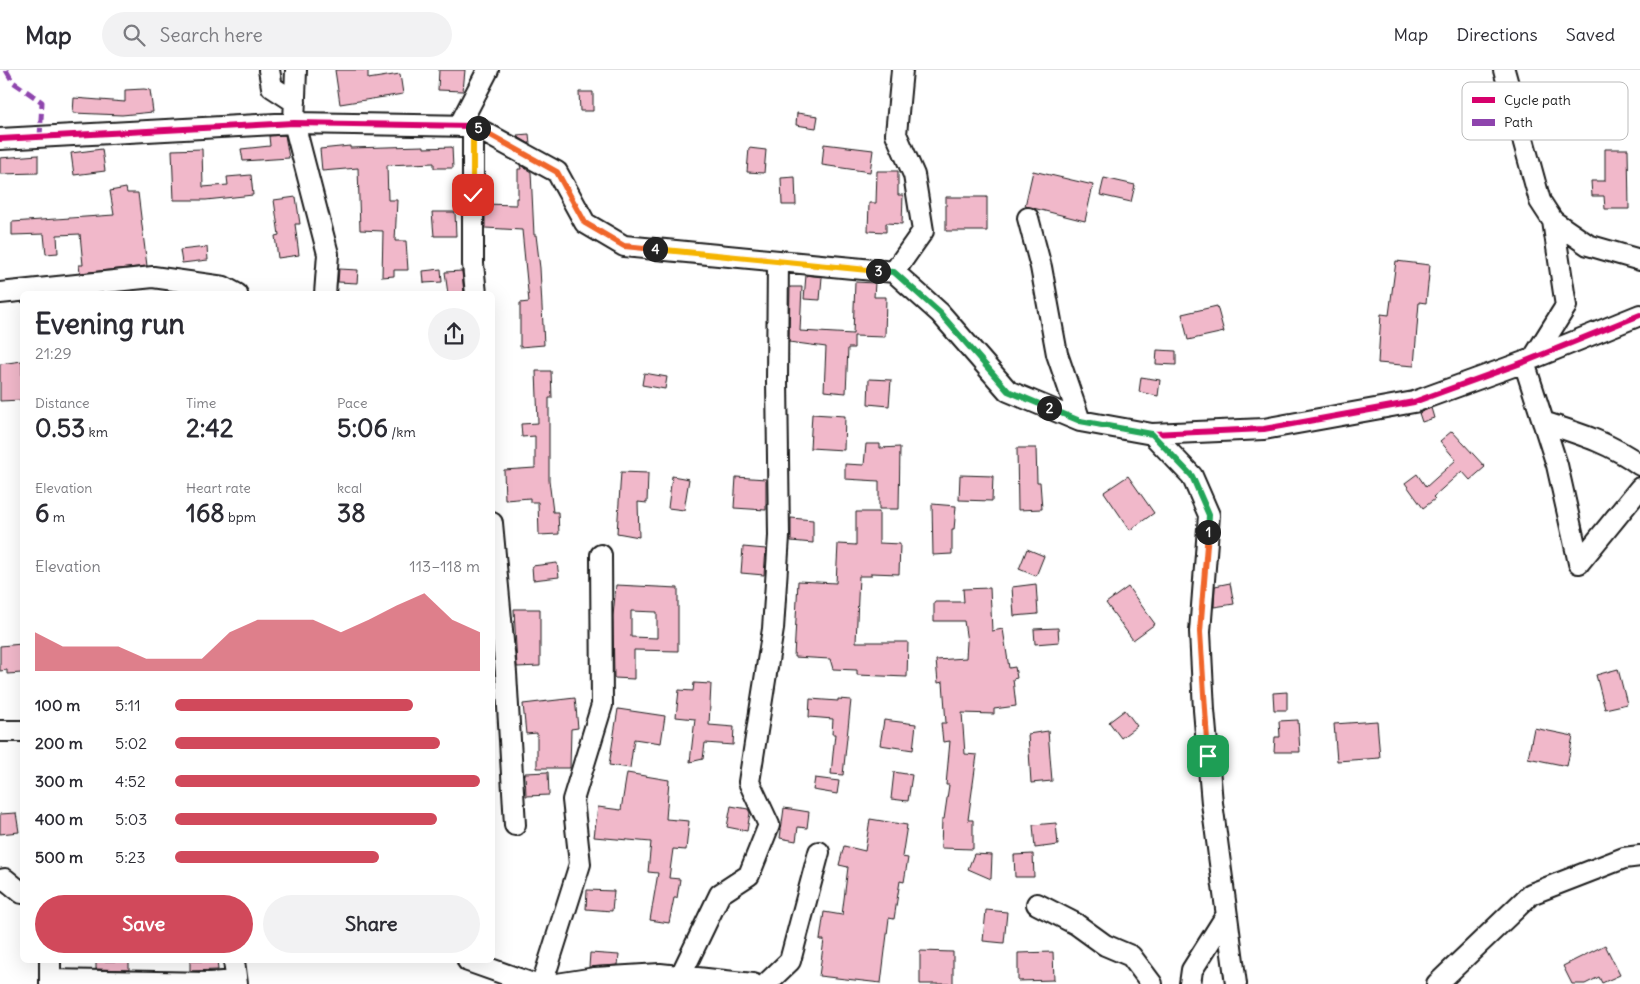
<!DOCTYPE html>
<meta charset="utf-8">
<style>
body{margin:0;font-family:Delius,sans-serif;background:#f2f2f3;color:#2b2b33;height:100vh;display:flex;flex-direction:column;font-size:19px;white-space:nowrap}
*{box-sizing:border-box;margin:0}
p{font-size:16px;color:#7c7c81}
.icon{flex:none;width:28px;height:28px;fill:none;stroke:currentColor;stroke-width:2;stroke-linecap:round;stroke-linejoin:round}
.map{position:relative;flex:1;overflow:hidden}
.details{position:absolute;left:20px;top:221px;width:475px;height:672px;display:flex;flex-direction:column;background:#fff;border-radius:8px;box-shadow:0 5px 20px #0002}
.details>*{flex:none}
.pin{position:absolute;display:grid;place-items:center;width:42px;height:42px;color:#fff;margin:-21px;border-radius:10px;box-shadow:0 2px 8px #0006}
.km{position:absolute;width:25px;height:25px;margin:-12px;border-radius:50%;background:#222;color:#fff;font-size:14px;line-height:25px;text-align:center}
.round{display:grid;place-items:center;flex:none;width:52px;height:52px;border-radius:26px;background:#f2f2f3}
.overview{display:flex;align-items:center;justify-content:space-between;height:85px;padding:0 15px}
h1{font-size:28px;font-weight:700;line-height:38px}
.figures{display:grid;grid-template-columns:repeat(3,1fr);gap:8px;height:85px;padding:5px 15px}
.figures div{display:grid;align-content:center}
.figures b{font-size:25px;font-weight:700}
.figures small{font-size:14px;font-weight:400}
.figures p{font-size:14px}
.chart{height:140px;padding:10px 15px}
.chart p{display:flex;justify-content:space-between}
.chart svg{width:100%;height:90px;margin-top:5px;fill:#d1495b;opacity:.7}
.primary-button{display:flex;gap:10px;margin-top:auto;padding:10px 15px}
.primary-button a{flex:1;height:58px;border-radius:30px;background:#d1495b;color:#fff;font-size:20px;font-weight:700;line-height:58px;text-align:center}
.primary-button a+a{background:#f2f2f3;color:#2b2b33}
ul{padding:0 15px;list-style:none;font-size:16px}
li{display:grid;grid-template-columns:80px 60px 1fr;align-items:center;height:38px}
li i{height:12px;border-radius:6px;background:#d1495b}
header{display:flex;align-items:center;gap:30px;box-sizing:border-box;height:70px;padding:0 25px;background:#fff;border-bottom:1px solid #e1e1e2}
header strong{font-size:24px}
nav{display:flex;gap:28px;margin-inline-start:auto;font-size:18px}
.search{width:350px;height:45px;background:#f2f2f3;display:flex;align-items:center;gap:12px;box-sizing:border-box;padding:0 18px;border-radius:28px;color:#7c7c81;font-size:19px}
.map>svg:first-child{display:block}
</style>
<header>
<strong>Map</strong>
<div class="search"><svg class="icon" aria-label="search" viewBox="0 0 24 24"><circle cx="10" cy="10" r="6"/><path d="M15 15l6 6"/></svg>Search here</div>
<nav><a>Map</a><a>Directions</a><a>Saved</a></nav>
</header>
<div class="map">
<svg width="1640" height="914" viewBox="0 0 1640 914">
<rect width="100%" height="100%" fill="#fff"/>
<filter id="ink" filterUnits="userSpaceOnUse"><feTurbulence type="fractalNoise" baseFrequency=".02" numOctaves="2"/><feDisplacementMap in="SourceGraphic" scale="10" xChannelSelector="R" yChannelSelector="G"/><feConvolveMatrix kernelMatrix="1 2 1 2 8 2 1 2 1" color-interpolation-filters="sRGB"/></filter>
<g filter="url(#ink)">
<path fill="#f1b8ca" stroke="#1c1c1c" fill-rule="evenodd" d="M 335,0 L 368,0 L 368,9 L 400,4 L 403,24 L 340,34 Z
M 439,0 L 465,0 L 463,21 L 438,20 Z
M 144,19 L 150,20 L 153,42 L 122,45 L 73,43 L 74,28 L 125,32 L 125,20 Z
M 579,22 L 593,22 L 593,41 L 580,41 Z
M 797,43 L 818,46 L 816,58 L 796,55 Z
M 529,64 L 530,74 L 518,67 L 517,65 Z
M 285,65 L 289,88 L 243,91 L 241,79 L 270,76 L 269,66 Z
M 824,74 L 873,80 L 870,102 L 822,95 Z
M 350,76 L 350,78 L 424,76 L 424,78 L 452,77 L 453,98 L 434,98 L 434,93 L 387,95 L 388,130 L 397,130 L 395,171 L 406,171 L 408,200 L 394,200 L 394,206 L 382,207 L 383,161 L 360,160 L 358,98 L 322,101 L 320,79 Z
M 749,78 L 766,80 L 764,103 L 747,102 Z
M 102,79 L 105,101 L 74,105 L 71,83 Z
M 202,79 L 203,117 L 228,115 L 227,107 L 251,105 L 253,125 L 206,130 L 174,130 L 172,80 Z
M 1605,79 L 1628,79 L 1629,139 L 1605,139 L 1604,126 L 1592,126 L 1591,111 L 1605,111 Z
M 38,85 L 38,103 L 0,104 L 0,88 Z
M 520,95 L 531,102 L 534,165 L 536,165 L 540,198 L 544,275 L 520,277 L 520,233 L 529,232 L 522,160 L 485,158 L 485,134 L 516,135 L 516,128 L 518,128 L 518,99 L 521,99 Z
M 877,101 L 898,101 L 898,125 L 903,125 L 902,154 L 886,153 L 886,162 L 868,161 L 869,133 L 876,133 Z
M 1033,101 L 1093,115 L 1085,151 L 1025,136 Z
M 795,107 L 796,135 L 782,135 L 781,108 Z
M 1104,108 L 1135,115 L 1131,132 L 1100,125 Z
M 126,118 L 127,123 L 138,123 L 147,196 L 80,203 L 79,195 L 83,195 L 80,164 L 57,165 L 58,183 L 46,184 L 44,164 L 12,165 L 12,152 L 114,145 L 110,121 Z
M 296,127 L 300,154 L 295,154 L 299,185 L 278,188 L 275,166 L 279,165 L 274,130 Z
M 946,127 L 987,127 L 987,161 L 946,161 Z
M 432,142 L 455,142 L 456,166 L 434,166 Z
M 207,177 L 208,190 L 182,193 L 180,180 Z
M 1396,191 L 1430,195 L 1426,233 L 1419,232 L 1414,296 L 1378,293 L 1381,244 L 1389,245 Z
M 339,199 L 358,200 L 357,213 L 338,212 Z
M 441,199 L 442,212 L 424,213 L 423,201 Z
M 462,201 L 464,224 L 448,224 L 445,202 Z
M 806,205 L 822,207 L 820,230 L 804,229 Z
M 855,212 L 875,213 L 874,227 L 886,227 L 885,267 L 854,266 L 854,278 L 848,278 L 846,323 L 824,321 L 826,277 L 789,272 L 790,217 L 802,217 L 800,261 L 853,264 Z
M 1217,236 L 1224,262 L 1188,270 L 1182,244 Z
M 1157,280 L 1176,281 L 1176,295 L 1156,294 Z
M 22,291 L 22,330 L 0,331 L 0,294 Z
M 536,301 L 551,301 L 552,328 L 549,328 L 549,410 L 553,442 L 558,442 L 559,464 L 539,465 L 538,432 L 530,432 L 530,428 L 505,430 L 504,400 L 535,398 L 535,366 L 522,367 L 521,354 L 538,353 Z
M 644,303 L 667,307 L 665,319 L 642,315 Z
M 1141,307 L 1160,310 L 1158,326 L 1139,322 Z
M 869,309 L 891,310 L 889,336 L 868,334 Z
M 1431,338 L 1434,348 L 1422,352 L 1419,343 Z
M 812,344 L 845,346 L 844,380 L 810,378 Z
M 1452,361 L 1485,397 L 1470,410 L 1462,401 L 1433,427 L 1435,429 L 1423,438 L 1405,413 L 1417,404 L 1426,417 L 1456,390 L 1440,371 Z
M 866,374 L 880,374 L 880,378 L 900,377 L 899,439 L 879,439 L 879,411 L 845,409 L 845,394 L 864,395 Z
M 1017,378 L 1036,378 L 1037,412 L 1040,412 L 1042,439 L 1018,440 Z
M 621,402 L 648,403 L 647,433 L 638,432 L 639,467 L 617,463 Z
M 960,405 L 993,406 L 992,431 L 959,430 Z
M 672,406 L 689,409 L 684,440 L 668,438 Z
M 1128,406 L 1154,443 L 1130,460 L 1104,422 Z
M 736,407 L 766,409 L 766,440 L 734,438 Z
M 932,434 L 956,436 L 954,460 L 952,460 L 952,484 L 933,485 Z
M 856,442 L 879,442 L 879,473 L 900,474 L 899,504 L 871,503 L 871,506 L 859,506 L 856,572 L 908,572 L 907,607 L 857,605 L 857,600 L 833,599 L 830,589 L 794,587 L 798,511 L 836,513 L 838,474 L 856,475 Z
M 791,448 L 813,450 L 813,473 L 791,471 Z
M 743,477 L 766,479 L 764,505 L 741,503 Z
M 1027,479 L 1044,486 L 1036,506 L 1019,499 Z
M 557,493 L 559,507 L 533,510 L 532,496 Z
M 1230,513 L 1234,534 L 1214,537 L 1215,516 Z
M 1036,514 L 1038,544 L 1014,546 L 1012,517 Z
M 616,515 L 678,518 L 678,581 L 634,580 L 634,609 L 614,608 L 613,546 ZM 631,541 L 657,542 L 657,568 L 631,567 Z
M 1128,517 L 1155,554 L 1133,570 L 1106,533 Z
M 990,518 L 992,561 L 1003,559 L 1009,598 L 1015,597 L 1017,608 L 1013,609 L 1016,636 L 994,639 L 994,644 L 962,643 L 965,684 L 977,685 L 968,750 L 973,750 L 973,779 L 941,778 L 942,749 L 944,749 L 949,715 L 946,715 L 950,671 L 943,672 L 941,653 L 946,653 L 943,612 L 938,613 L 936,590 L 966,588 L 967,572 L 964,551 L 934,551 L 934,532 L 964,532 L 963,519 Z
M 514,539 L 540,539 L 540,596 L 517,597 Z
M 1058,558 L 1059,572 L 1035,574 L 1034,559 Z
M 22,574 L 22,603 L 7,604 L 7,600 L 0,601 L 0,576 Z
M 1618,599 L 1627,634 L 1605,639 L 1596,605 Z
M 694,613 L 711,614 L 709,655 L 734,657 L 733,675 L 705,673 L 703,689 L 690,692 L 695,649 L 676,647 L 679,620 L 693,621 Z
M 1287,622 L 1287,640 L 1274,640 L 1273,623 Z
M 575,628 L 578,658 L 571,659 L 570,698 L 537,698 L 537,663 L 526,664 L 523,634 Z
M 810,629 L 838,631 L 838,629 L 851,630 L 843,705 L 831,704 L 835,664 L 832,664 L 833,649 L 809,647 Z
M 618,639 L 665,646 L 661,673 L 634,669 L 630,698 L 609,695 Z
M 1125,640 L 1137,656 L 1121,668 L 1109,652 Z
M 884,650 L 916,654 L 913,680 L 880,675 Z
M 1298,650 L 1300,682 L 1274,682 L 1275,667 L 1280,667 L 1279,651 Z
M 1377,651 L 1380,688 L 1337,691 L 1334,654 Z
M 1534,658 L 1573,666 L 1567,696 L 1528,688 Z
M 1048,661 L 1052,711 L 1031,713 L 1028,664 Z
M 548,702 L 549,725 L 526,726 L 525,703 Z
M 894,702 L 912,705 L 908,731 L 891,729 Z
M 627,703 L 669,710 L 666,749 L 689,751 L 686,780 L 673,779 L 669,808 L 680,809 L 677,828 L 674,828 L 669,853 L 650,850 L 658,803 L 648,802 L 651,772 L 594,767 L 598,737 L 621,740 Z
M 815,708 L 839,711 L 837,724 L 813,720 Z
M 731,736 L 748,739 L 750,743 L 747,761 L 727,757 Z
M 784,738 L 809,742 L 807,758 L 798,757 L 796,771 L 780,768 Z
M 16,743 L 19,762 L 0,764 L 0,744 Z
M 870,749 L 907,755 L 902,787 L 908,788 L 904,812 L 900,811 L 894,849 L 889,848 L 881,913 L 819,906 L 824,870 L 820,870 L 824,842 L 842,845 L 848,797 L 839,795 L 844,776 L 865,781 Z
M 1056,753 L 1058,775 L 1035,778 L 1033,755 Z
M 974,784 L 992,785 L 991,809 L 968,799 Z
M 1033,784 L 1034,807 L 1015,807 L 1014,785 Z
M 587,820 L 614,821 L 612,841 L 586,839 Z
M 986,840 L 1007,842 L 1004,873 L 983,871 Z
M 1605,875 L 1620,905 L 1602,913 L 1599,907 L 1585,914 L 1572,914 L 1563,896 Z
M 920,881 L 953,882 L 953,914 L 920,914 Z
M 1053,882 L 1054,910 L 1018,911 L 1018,883 Z
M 590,883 L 619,885 L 618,895 L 589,897 Z
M 96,891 L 129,891 L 129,900 L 96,899 Z
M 190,891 L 217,891 L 218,900 L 190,901 Z"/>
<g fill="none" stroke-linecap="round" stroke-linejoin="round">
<g stroke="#1c1c1c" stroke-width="24">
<path id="minor" d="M 269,0 L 272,17 L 295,32
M 296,0 L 294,53 L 328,184 L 325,224
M 1504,0 L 1540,131 L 1553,151 L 1588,175 L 1640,190
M 459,56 L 488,0
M 473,56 L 473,194 L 476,224
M 0,69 L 294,53 L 473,56 L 557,102 L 585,153 L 624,176 L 894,202 L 940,243 L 1008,321 L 1080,351 L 1152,364 L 1264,359 L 1414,332 L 1524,292 L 1640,245
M 1028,148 L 1041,197 L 1057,284 L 1080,351
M 894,202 L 923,161 L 914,105 L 896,64 L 902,0
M 0,223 L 153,207 L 224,217 L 237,224
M 1534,287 L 1566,236 L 1553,151
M 1524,292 L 1557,395 L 1579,493
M 1543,352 C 1577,363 1611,373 1640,395
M 1152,364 L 1192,406 L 1209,445 L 1200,562 L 1204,640 L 1212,733 L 1236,914
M 492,453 L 506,603 L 515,755
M 1579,493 L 1640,418
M 0,661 L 22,661
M 0,810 L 5,809 L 22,823
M 1037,834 L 1076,854 L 1105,875 L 1131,886 L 1152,914
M 234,891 L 237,914
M 468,891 L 533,914
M 50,910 L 209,913 L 236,911
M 50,914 L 50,891
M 542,914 L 580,794 L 573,730 L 602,635 L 601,485
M 557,914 L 595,908 L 660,904 L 753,914
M 674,914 L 680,907 L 720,824 L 749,805 L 769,755 L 749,712 L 773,559 L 779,466 L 777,310 L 778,191
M 766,914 L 790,891 L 819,782
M 1190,914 L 1192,900 L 1226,846
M 1437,914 L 1531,824 L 1624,788 L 1640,786"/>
</g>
<use href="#minor" stroke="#fff" stroke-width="20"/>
<path stroke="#8e44ad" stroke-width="5" stroke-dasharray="10 5" stroke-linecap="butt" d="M 6,0 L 13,12 L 42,32 L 40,67"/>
<g stroke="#fff" stroke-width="9">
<path id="cycleway" d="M 0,69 L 294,53 L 473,56 L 557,102 L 585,153 L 624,176 L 894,202 L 940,243 L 1008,321 L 1080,351 L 1152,364 L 1264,359 L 1414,332 L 1524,292 L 1640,245"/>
</g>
<use href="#cycleway" stroke="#d6006c" stroke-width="6"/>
</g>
</g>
<g fill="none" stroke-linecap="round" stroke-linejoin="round" filter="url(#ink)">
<g stroke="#fff" stroke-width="10">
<path id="split-1" d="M 1208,462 L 1200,562 L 1208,686"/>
</g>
<g stroke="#fff" stroke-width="10">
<path id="split-2" d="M 1049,338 L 1080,351 L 1152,364 L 1192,406 L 1209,445 L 1208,462"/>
</g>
<g stroke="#fff" stroke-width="10">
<path id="split-3" d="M 878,201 L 894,202 L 940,243 L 1008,321 L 1049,338"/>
</g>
<g stroke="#fff" stroke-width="10">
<path id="split-4" d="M 655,179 L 878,201"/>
</g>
<g stroke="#fff" stroke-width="10">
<path id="split-5" d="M 478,58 L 557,102 L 585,153 L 624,176 L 655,179"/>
</g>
<g stroke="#fff" stroke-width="10">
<path id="split-6" d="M 473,125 L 473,56 L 478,58"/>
</g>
<use href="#split-1" stroke="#f0652b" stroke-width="6"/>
<use href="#split-2" stroke="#22a559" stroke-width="6"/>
<use href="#split-3" stroke="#22a559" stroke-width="6"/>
<use href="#split-4" stroke="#f5b400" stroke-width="6"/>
<use href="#split-5" stroke="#f0652b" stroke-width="6"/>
<use href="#split-6" stroke="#f5b400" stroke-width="6"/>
</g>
<rect x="1462" y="12" width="166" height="58" rx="8" fill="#fff" stroke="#bbb" stroke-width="1"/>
<rect x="1472" y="27" width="23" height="6" fill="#d6006c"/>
<rect x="1472" y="49" width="23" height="7" fill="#8e44ad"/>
<g font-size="14" fill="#1c1c1c">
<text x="1504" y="35">Cycle path</text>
<text x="1504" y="57">Path</text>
</g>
</svg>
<div class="pin" style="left:1208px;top:686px;background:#1e9e55"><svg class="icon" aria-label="arrive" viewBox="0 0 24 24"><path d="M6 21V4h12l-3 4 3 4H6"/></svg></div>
<div class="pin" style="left:473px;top:125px;background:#d93025"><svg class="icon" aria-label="check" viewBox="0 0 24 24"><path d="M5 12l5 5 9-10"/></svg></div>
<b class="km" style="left:1208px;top:462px">1</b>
<b class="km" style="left:1049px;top:338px">2</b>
<b class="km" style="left:878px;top:201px">3</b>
<b class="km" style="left:655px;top:179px">4</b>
<b class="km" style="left:478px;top:58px">5</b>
<section class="details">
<div class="overview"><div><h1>Evening run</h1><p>21:29</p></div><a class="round"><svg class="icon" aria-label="share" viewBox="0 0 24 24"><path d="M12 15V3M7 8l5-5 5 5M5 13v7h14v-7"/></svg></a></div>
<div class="figures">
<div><p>Distance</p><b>0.53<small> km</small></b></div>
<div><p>Time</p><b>2:42</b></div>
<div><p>Pace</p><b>5:06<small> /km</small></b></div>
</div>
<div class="figures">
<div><p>Elevation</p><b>6<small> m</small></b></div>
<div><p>Heart rate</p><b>168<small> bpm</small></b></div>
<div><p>kcal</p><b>38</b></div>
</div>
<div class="chart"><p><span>Elevation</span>113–118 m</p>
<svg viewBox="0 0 160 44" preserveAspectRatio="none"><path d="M0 44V25L10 32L20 32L30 32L40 38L50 38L60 38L70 25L80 19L90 19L100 19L110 25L120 19L130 12L140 6L150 19L160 25V44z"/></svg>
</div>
<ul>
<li><b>100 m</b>5:11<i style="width:78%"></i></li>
<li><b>200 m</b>5:02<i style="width:87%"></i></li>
<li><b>300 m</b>4:52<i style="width:100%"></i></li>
<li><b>400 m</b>5:03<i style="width:86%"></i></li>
<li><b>500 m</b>5:23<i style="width:67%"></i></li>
</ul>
<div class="primary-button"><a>Save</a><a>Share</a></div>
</section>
</div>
